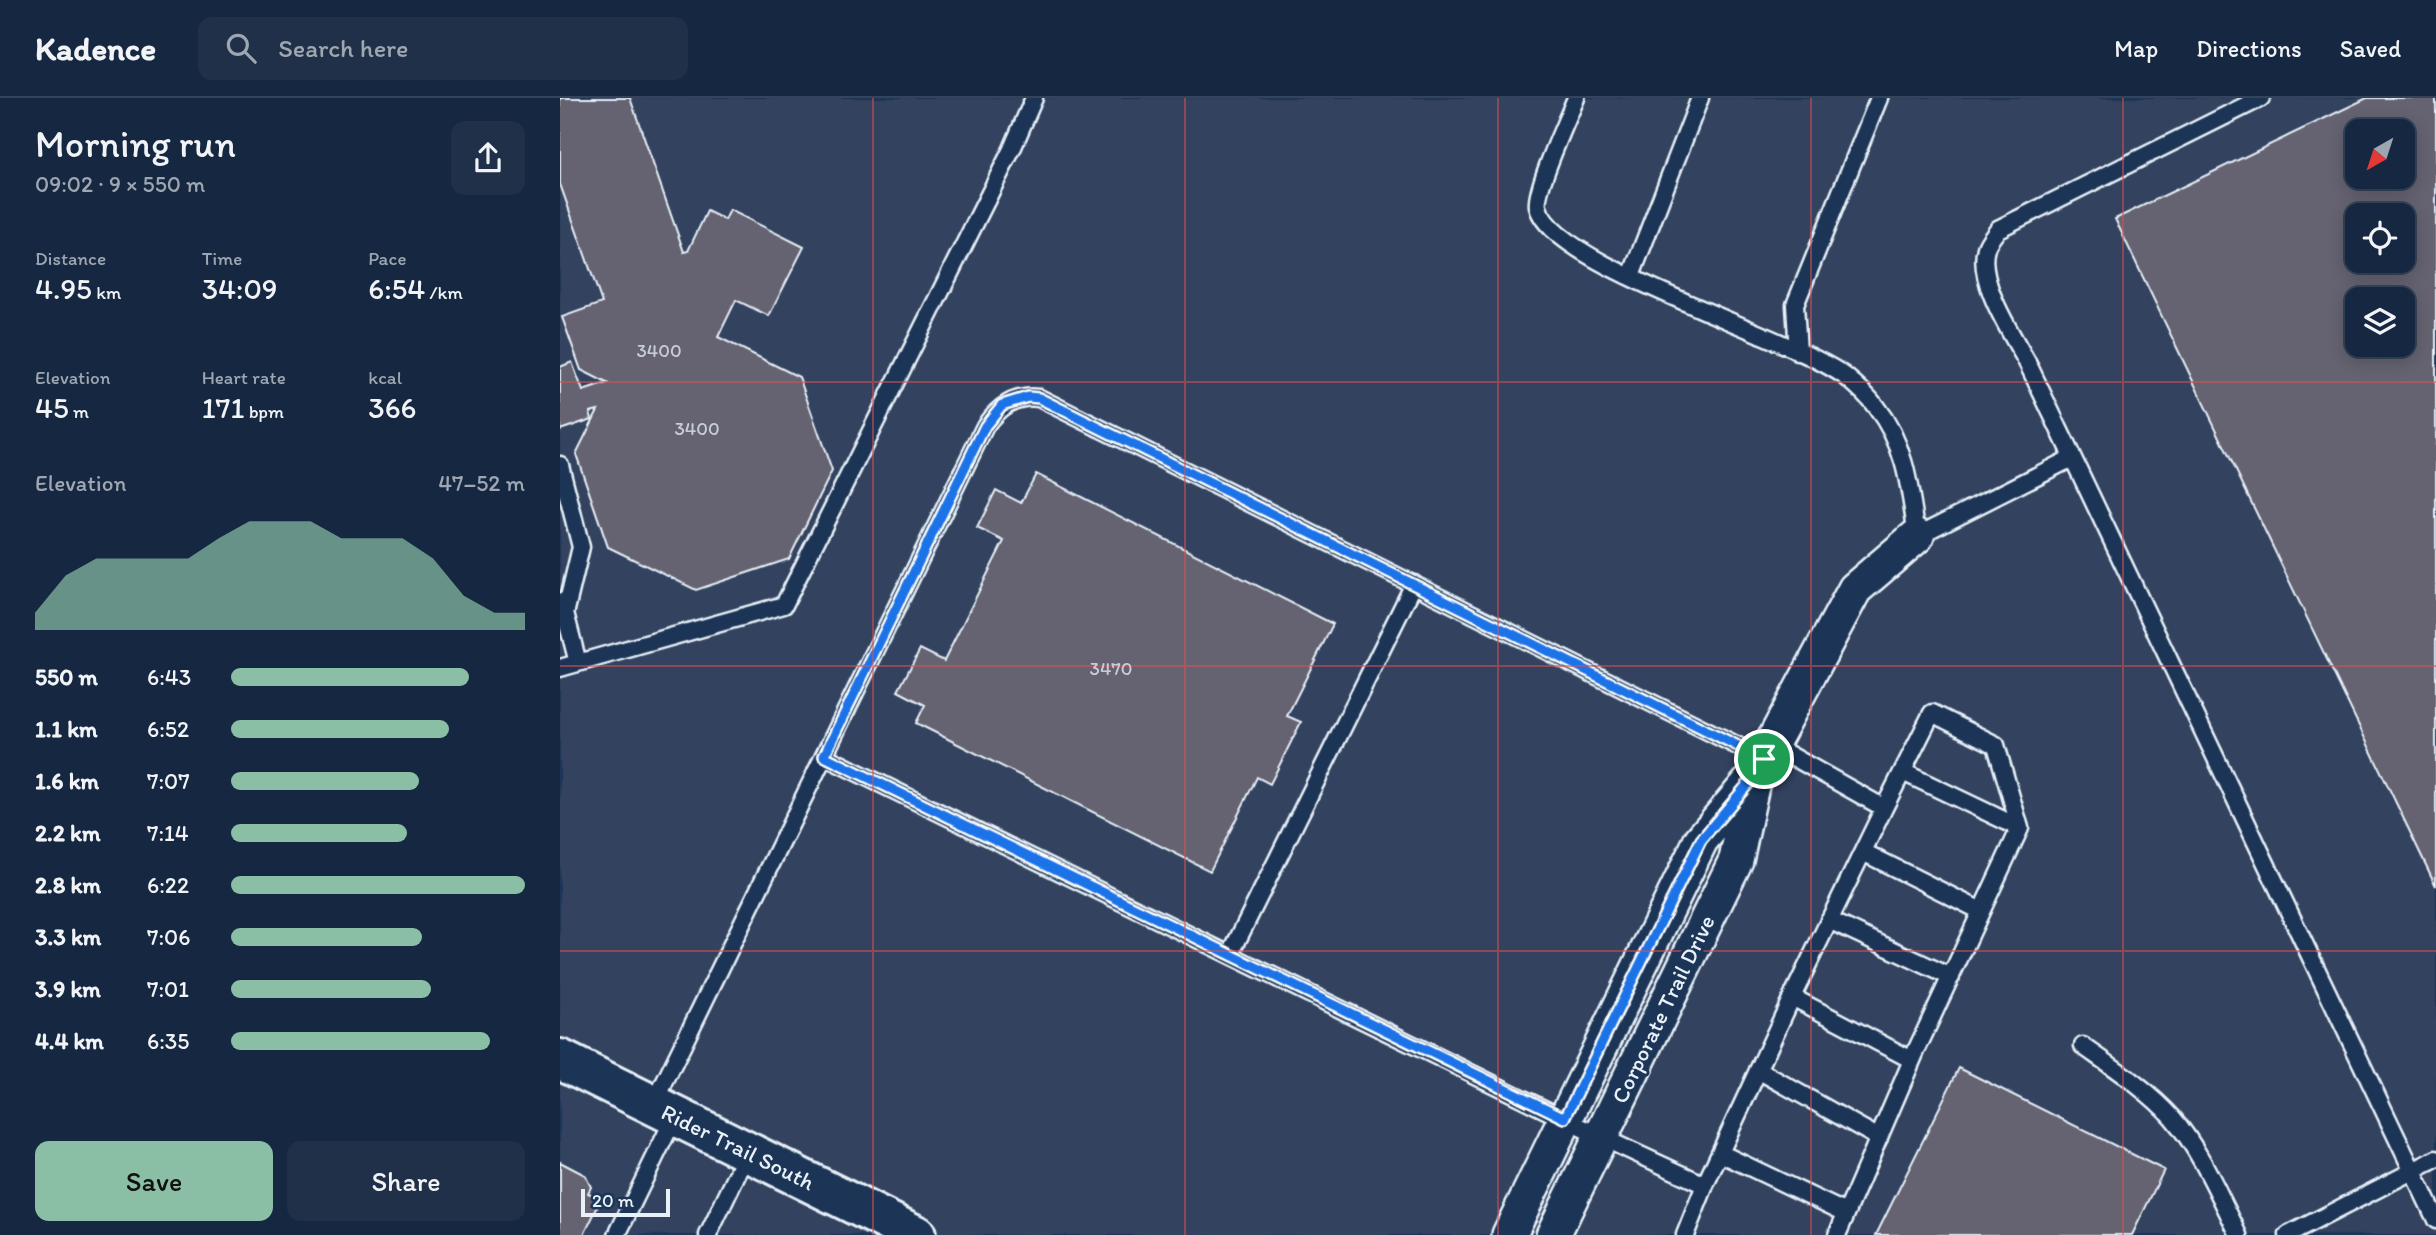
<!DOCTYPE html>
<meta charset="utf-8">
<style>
body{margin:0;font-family:Itim,sans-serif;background:#1f3048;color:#f1f3f6;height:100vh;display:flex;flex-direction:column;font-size:26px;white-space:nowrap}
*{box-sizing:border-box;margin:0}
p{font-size:23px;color:#9ea6b1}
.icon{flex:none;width:38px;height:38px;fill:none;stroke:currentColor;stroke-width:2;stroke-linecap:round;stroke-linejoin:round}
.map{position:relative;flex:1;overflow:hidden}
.panel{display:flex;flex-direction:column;background:#162841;width:560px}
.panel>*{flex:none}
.needle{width:46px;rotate:219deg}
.fabs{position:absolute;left:1785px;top:21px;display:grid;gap:14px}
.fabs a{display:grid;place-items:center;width:70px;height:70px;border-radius:14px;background:#162841;box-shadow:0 4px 18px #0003,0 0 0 2px #35445a;font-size:35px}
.scale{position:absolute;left:21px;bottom:18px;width:89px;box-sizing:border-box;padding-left:7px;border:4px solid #e8f1f8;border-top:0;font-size:19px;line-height:24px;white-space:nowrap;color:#e8f1f8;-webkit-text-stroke:5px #1d3557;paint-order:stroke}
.pin{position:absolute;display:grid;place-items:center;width:60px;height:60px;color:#fff;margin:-30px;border:4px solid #fff;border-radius:50%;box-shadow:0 2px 7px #0007}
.round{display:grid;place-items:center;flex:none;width:74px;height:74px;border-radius:14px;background:#1f3048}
.headline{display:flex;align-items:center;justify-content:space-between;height:119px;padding:0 35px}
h1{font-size:38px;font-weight:600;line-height:52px}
.figures{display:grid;grid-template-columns:repeat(3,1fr);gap:10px;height:119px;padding:7px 35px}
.figures div{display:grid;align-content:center}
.figures b{font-size:30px;font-weight:600}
.figures small{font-size:19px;font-weight:400}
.figures p{font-size:19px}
.chart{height:196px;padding:14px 35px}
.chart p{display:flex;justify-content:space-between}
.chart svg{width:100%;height:126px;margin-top:7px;fill:#8abfa5;opacity:.7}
.primary-button{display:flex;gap:14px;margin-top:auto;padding:14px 35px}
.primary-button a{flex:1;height:80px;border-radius:14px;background:#8abfa5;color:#111;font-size:28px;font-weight:600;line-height:80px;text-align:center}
.primary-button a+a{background:#1f3048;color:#f1f3f6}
ul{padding:0 35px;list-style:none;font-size:23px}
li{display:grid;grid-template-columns:112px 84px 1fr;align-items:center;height:52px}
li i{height:18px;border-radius:9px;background:#8abfa5}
header{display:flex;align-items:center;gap:42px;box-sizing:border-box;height:98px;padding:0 35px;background:#162841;border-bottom:2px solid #35445a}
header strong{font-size:33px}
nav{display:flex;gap:38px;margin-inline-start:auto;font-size:24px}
.search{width:490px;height:63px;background:#1f3048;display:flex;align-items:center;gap:18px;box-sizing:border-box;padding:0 24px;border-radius:14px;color:#9ea6b1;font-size:26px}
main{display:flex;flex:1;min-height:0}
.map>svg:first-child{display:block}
</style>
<header>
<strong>Kadence</strong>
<div class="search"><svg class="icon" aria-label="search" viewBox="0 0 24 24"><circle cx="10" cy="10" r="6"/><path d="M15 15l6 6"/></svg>Search here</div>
<nav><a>Map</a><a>Directions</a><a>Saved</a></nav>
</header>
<main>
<section class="panel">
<div class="headline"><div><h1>Morning run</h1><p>09:02 · 9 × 550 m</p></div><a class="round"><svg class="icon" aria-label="share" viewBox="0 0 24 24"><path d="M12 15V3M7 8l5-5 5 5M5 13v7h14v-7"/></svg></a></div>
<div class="figures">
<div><p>Distance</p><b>4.95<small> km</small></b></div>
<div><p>Time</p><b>34:09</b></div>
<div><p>Pace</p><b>6:54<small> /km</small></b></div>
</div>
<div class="figures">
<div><p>Elevation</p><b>45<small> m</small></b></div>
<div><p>Heart rate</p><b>171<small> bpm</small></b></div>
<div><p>kcal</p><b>366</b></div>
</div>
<div class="chart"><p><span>Elevation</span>47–52 m</p>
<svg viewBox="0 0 160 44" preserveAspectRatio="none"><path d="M0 44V38L10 25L20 19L30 19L40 19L50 19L60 12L70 6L80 6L90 6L100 12L110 12L120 12L130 19L140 32L150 38L160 38V44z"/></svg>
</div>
<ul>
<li><b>550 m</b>6:43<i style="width:81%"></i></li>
<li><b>1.1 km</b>6:52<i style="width:74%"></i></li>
<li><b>1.6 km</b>7:07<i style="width:64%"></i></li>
<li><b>2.2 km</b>7:14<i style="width:60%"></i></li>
<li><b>2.8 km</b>6:22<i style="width:100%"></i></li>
<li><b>3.3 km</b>7:06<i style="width:65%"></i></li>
<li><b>3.9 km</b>7:01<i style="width:68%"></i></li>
<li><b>4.4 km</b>6:35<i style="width:88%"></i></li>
</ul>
<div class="primary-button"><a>Save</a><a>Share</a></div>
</section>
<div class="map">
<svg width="1876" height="1137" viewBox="0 0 1876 1137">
<rect width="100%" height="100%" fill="#1d3557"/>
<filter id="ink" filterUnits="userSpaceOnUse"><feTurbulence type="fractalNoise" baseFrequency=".0143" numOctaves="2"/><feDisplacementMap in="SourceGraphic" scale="14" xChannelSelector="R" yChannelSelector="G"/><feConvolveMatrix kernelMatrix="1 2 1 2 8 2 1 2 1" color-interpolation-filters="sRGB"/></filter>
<g filter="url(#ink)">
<path fill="#33425f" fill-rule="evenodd" d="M 0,0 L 1876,0 L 1876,1137 L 0,1137 ZM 1797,33 L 1843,33 L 1843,79 L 1797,79 ZM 1797,117 L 1843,117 L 1843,163 L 1797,163 ZM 1797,201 L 1843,201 L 1843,247 L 1797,247 Z"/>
<path fill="#656271" stroke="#e8f1f8" stroke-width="2" fill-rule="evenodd" d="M 0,0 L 70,0 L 124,154 L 128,153 L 147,113 L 165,122 L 170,112 L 244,149 L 209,218 L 176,202 L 158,239 L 239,279 L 272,373 L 229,461 L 136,492 L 48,449 L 16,356 L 38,312 L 30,314 L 32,321 L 0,332 L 0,269 L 12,264 L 23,293 L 47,285 L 21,272 L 2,219 L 42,205 L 0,86 Z
M 1807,0 L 1876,0 L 1876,788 L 1555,121 ZM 1797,33 L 1843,33 L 1843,79 L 1797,79 ZM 1797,117 L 1843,117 L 1843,163 L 1797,163 ZM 1797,201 L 1843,201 L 1843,247 L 1797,247 Z
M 476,376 L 773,526 L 727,618 L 741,624 L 710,686 L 697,679 L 650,773 L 356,625 L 365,607 L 338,593 L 360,551 L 384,563 L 444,443 L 417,430 L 436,392 L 461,405 Z
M 1399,970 L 1604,1072 L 1572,1137 L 1316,1137 Z
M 0,1064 L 25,1077 L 31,1089 L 28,1095 L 35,1098 L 38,1108 L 24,1137 L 0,1137 Z"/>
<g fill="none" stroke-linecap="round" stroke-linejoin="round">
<g stroke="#e8f1f8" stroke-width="21">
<path id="service" d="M 1016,0 C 1008,20 974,93 978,109 C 992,168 1230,237 1286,279 C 1296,287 1308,298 1316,309 C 1346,347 1350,392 1357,438 L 1512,360
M 1701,0 L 1438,131 C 1434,137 1428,143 1426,150 C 1416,183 1452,236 1468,266 L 1876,1122
M 1071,178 L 1140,0
M 1238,254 L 1235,207 L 1319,0
M 0,367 L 21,449 L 6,512
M 2,503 L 18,565
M 0,570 L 224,507 L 452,51 L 474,0
M 264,658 L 1041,1039 L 1145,1087 L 1232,899 L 1324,710 L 1212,647
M 1343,674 L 1460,730
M 1303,754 L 1421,813
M 1269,822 L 1391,879
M 670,857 L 854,486
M 1232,899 L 1352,962
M 1523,948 C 1551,968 1589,993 1612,1019 C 1641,1053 1659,1097 1679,1137
M 1198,972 L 1319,1040
M 93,1008 L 425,328 C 439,308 455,297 479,300 L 1204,661
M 1160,1055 L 1286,1115
M 57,1137 L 115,1018
M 148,1137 L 188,1054
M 1125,1137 L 1145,1087
M 1277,1137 L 1356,953 L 1460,730 L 1436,647 L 1372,615 L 1324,710
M 1728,1137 L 1876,1061"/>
</g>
<g stroke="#e8f1f8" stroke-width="38">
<path id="minor" d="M 949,1137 L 1141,742 L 1194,679 L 1295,491 L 1357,438
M 993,1137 L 1176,762 L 1193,683"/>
</g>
<g stroke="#e8f1f8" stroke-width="44">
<path id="tertiary" d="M 0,961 L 356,1137"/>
</g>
<use href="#service" stroke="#1d3557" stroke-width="16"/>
<use href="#minor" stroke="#1d3557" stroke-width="33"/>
<use href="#tertiary" stroke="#1d3557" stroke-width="38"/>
</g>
</g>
<g fill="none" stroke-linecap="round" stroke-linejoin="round" filter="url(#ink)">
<g stroke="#fff" stroke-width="14">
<path id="route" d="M 468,299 L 479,300 L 1204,661 L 1194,679 L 1141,742 L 1005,1020 L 264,658 L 425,328 L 442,307 Z"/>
</g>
<use href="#route" stroke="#1a73e8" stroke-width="9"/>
</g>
<path fill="none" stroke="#da5052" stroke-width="2" stroke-opacity="0.55" d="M 313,0 L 313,1137M 625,0 L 625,1137M 938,0 L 938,1137M 1251,0 L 1251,1137M 1563,0 L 1563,1137M 0,284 L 1876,284M 0,568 L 1876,568M 0,853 L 1876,853"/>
<g text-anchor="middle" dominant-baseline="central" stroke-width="6" stroke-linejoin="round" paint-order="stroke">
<g font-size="19" fill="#c7cdd6">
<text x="99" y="252">3400</text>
<text x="137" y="330">3400</text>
<text x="551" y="570">3470</text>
</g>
<g font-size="23" fill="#e8f1f8" stroke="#1d3557">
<text transform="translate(1103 911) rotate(-64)">Corporate Trail Drive</text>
<text transform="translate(178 1049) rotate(26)">Rider Trail South</text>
</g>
</g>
</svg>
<div class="fabs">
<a><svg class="needle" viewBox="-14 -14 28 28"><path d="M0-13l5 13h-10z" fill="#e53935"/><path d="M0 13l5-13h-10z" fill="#9ea6b1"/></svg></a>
<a><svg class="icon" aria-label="locate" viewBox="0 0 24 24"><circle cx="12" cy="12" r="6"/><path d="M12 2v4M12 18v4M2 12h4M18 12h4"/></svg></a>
<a><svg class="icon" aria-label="layers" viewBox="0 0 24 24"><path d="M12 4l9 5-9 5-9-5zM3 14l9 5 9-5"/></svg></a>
</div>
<div class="scale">20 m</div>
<div class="pin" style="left:1204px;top:661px;background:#1e9e55"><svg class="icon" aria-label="arrive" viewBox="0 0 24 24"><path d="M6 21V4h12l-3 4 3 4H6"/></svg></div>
</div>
</main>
